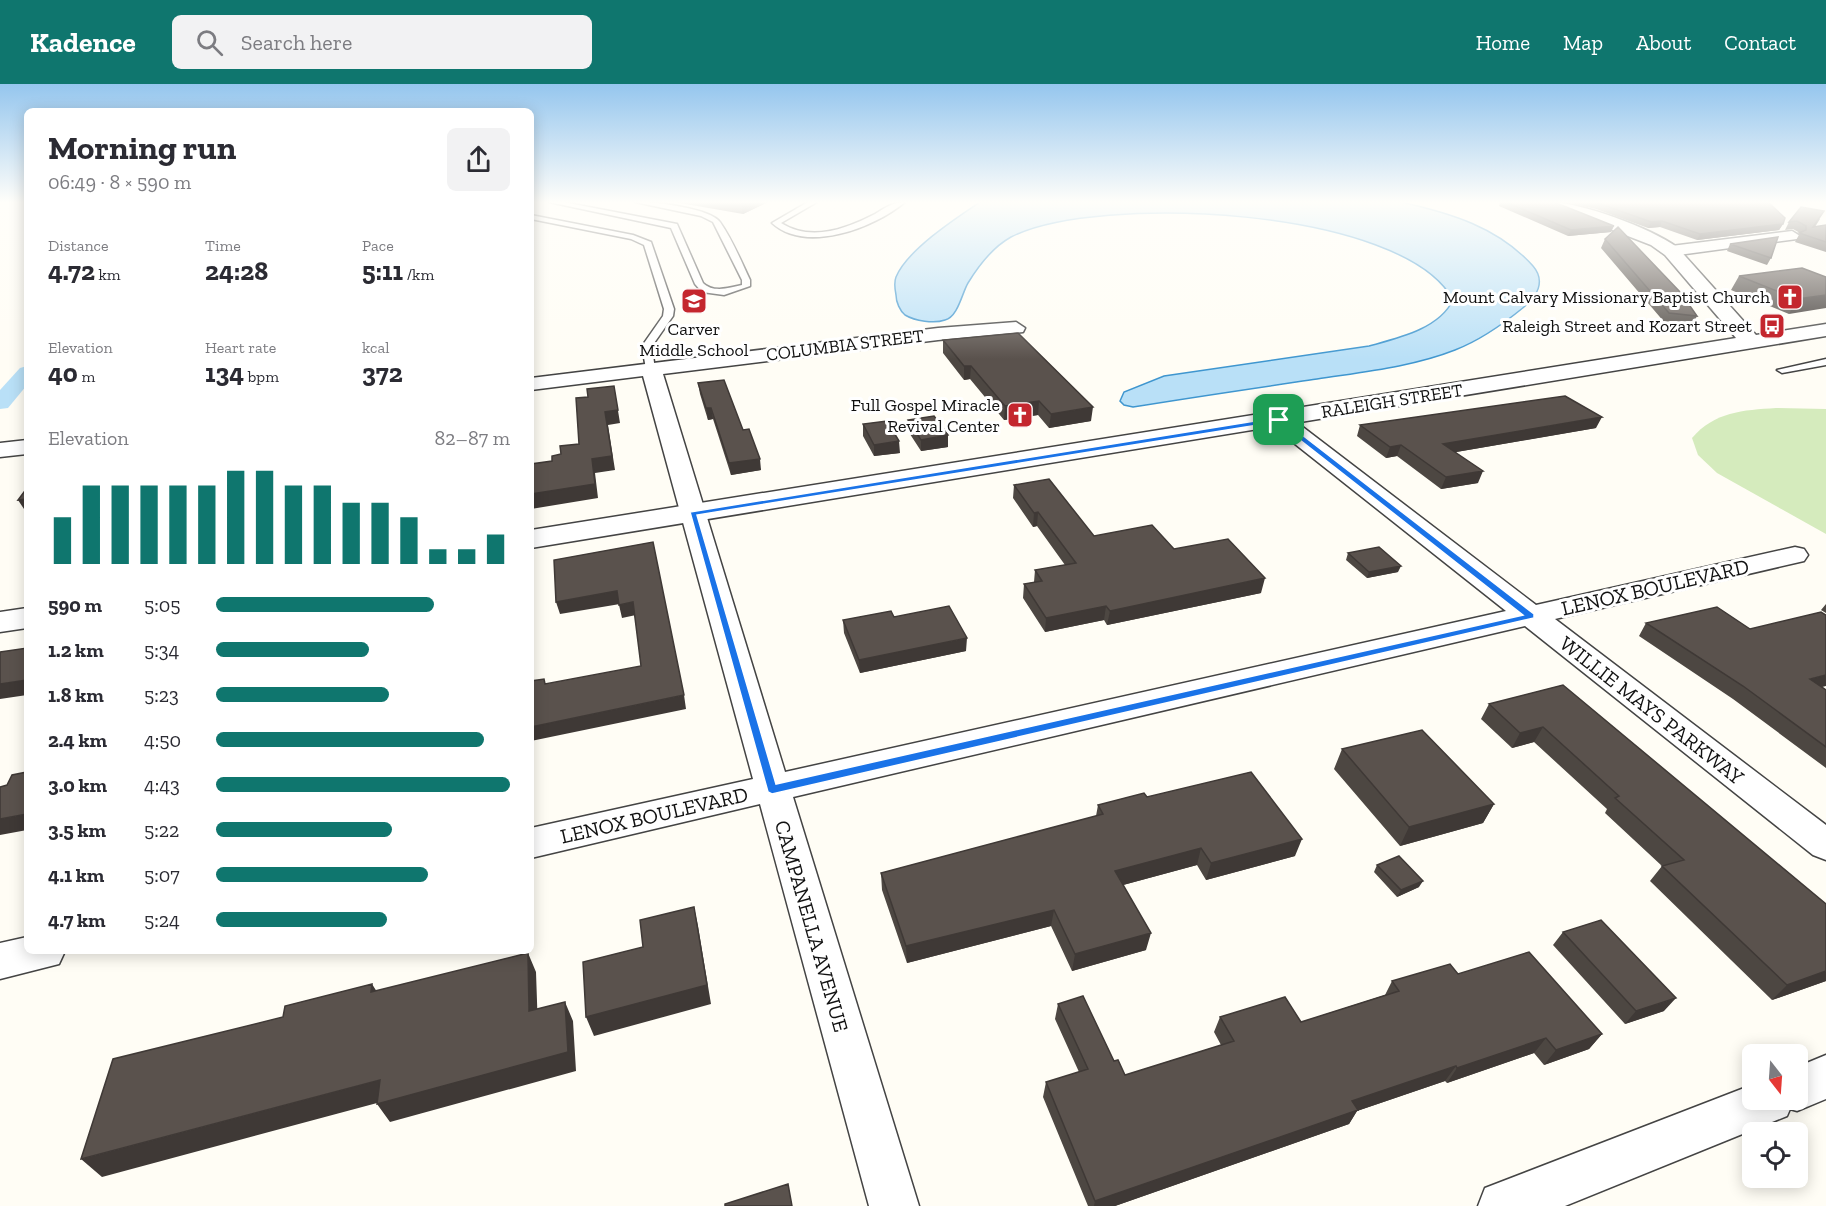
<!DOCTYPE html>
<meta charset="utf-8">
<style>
body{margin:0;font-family:"Zilla Slab",serif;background:#f2f2f3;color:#2b2b33;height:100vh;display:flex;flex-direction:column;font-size:22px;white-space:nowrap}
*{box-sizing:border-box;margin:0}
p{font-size:20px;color:#7c7c81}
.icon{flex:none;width:33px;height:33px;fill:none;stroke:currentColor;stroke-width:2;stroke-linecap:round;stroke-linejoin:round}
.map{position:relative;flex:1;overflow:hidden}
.details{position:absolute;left:24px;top:24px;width:510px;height:846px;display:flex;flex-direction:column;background:#fff;border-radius:9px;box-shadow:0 3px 15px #0003}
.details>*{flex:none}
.needle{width:39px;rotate:163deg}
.buttons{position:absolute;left:1742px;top:960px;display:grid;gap:12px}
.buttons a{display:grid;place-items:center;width:66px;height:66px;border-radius:9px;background:#fff;box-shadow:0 3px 15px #0003;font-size:30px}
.pin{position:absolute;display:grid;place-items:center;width:51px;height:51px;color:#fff;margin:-26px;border-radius:12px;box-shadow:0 3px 9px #0006}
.round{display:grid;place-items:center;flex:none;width:63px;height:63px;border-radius:9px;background:#f2f2f3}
.head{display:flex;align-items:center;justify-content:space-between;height:102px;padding:0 24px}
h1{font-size:33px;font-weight:700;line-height:45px}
.metrics{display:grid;grid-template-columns:repeat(3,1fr);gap:9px;height:102px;padding:6px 24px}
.metrics div{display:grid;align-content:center}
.metrics b{font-size:26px;font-weight:700}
.metrics small{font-size:16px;font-weight:400}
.metrics p{font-size:16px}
.chart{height:168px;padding:12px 24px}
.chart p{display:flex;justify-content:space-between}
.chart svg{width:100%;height:108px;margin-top:6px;stroke:#0f766e;stroke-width:6}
ul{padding:0 24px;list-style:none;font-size:20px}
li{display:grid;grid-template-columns:96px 72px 1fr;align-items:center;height:45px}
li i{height:15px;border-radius:8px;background:#0f766e}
header{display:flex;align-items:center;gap:36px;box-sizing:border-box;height:84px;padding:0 30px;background:#0f766e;color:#fff}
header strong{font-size:28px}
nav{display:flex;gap:33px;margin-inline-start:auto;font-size:21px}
.search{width:420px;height:54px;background:#f2f2f3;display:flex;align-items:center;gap:15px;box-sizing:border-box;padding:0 21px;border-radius:9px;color:#7c7c81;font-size:22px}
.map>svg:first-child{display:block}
</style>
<header>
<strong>Kadence</strong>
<div class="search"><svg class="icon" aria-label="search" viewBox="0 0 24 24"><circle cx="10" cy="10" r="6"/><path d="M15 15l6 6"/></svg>Search here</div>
<nav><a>Home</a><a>Map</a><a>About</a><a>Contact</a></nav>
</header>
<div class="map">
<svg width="1826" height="1122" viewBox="0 0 1826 1122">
<rect width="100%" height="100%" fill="#fffdf5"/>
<path fill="#d5ebbd" d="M 1776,324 L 1826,325 L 1826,450 L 1717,389 L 1698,371 L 1692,354 C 1714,328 1743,326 1776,324 Z"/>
<path fill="#b9e0f7" stroke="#3f96cf" stroke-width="1.5" d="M 980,118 L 1401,118 C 1450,129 1498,143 1533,182 C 1546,197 1537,213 1524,223 C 1502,241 1481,256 1455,266 C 1412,283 1362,288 1317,295 C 1256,304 1194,313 1133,323 L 1124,321 L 1120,317 L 1124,308 L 1164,292 L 1369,262 C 1398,254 1439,245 1453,216 C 1404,123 1096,109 1011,153 C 993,163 979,181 968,199 C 962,209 958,233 945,236 C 934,240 915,237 905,231 C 900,227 896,218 896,211 C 895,206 894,198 896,193 C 907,166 956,134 980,118 Z"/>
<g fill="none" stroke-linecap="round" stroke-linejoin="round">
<path fill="#b9e0f7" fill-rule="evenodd" d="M 27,282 L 27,301 L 8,324 L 0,325 L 0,306 L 20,284 Z"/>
<g stroke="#444" stroke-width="3">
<path id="service" d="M 549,118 L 563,118 L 677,140 L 703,199 C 713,209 729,204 742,201 L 742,196 L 713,138 L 701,132 L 635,118 C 652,117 710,124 720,138 C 732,155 741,177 750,196 L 750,202 L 724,211 L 702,208 L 695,200 L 671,144 Z
M 808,118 L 817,118 L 781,139 C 811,158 846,145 875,130 C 885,124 893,118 905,118 C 874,144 806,170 772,139 Z
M 531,131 L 633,151 L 651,158 L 674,225 L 673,232 L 652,262 L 655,287 L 646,285 L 642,262 L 663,232 L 664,225 L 644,161 L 631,155 L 531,135 Z
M 1826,275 L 1826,281 L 1782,289 L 1777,286 Z"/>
</g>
<g stroke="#444" stroke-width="3">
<path id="minor" d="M 1792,147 L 1800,152 L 1797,155 L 1671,172 L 1663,167 L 1671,162 Z
M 1016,238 L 1025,244 L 1023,248 L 938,256 L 663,290 L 785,688 L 1506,527 L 1271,341 L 1268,336 L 1271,331 L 1287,331 L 1536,521 L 1795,463 L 1804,465 L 1808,471 L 1804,477 L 1555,535 L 1826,741 L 1826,776 L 1813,771 L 1525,542 L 793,713 L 919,1122 L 869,1122 L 760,720 L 531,774 L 531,744 L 753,695 L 643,292 L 531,306 L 531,294 L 938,244 Z
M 27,356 L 27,370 L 0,373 L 0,359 Z
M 27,853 L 27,867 L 65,867 L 59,880 L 0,895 L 0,859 Z
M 1826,971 L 1826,1015 L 1797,1027 L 1790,1025 L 1787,1032 L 1565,1122 L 1478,1122 L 1485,1104 L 1752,1001 L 1752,1016 L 1797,1016 L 1797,983 Z"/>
</g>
<g stroke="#444" stroke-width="3">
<path id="tertiary" d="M 1546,118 C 1579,117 1650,144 1677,163 L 1756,251 L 1826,240 L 1826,252 L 531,464 L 531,446 L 1736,254 L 1665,171 L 1651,161 L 1548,121 Z
M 27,524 L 27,544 L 0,548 L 0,528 Z"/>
</g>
<use href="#service" fill="#fff" fill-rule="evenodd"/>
<use href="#minor" fill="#fff" fill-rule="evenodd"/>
<use href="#tertiary" fill="#fff" fill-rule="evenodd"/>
</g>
<path fill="#4d4742" d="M 674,118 L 768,118 L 743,130 Z
M 1500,118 L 1554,118 L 1611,148 L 1568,152 L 1499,122 Z
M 1565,118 L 1747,118 L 1783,140 L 1779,146 L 1697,156 L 1660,143 L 1648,144 L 1596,125 Z
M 1820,135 L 1815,143 L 1826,141 L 1826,168 L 1795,158 L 1800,149 L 1793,145 L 1785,146 L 1789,138 Z
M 1605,155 L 1697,232 L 1692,242 L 1665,239 L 1601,164 Z
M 1730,160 L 1771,174 L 1767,181 L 1727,167 Z
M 1739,192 L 1826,193 L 1789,230 L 1731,206 Z
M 943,256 L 1091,337 L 1049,344 L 1038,331 L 1004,336 L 970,295 L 964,296 L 943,269 Z
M 698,299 L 743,346 L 761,386 L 731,391 L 713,335 L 708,336 L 700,310 Z
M 908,336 L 948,363 L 921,367 L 908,347 Z
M 863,340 L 900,369 L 874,372 L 863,352 Z
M 1360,341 L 1596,344 L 1456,368 L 1478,399 L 1441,405 L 1397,372 L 1386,374 L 1357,352 Z
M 1014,401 L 1094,452 L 1174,465 L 1261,509 L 1107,541 L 1104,536 L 1045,548 L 1023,514 L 1024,500 L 1034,498 L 1035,486 L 1065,481 L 1037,442 L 1033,443 L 1013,414 Z
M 1348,469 L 1398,488 L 1367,494 L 1346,476 Z
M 1826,520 L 1826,529 L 1821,526 Z
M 894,533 L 966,567 L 860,589 L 844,549 L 843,536 Z
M 1646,539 L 1821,603 L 1826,606 L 1826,684 L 1733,615 L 1639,552 Z
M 1563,601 L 1826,897 L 1772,916 L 1650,797 L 1662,782 L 1605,729 L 1607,725 L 1534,658 L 1512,664 L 1481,635 L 1489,620 Z
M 1342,665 L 1494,720 L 1483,739 L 1400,762 L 1334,685 Z
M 1147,713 L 1295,772 L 1206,796 L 1197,781 L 1123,801 L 1146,866 L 1072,887 L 1051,842 L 907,879 L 882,806 L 881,789 L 1096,732 L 1098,721 Z
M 1377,781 L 1419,803 L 1397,813 L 1374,788 Z
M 1563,848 L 1664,927 L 1625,940 L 1553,861 Z
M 1458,890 L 1602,950 L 1589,965 L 1544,981 L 1534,969 L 1447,999 L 1445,997 L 1357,1027 L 1349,1040 L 1115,1122 L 1088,1122 L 1043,1013 L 1046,998 L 1079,988 L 1055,935 L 1058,920 L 1114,977 L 1125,991 L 1221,961 L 1214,948 L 1220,933 L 1301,938 L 1385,911 L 1392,897 Z"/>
<path fill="#3f3936" d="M 741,118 L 768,118 L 743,130 Z
M 1662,137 L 1660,143 L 1648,144 L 1651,138 Z
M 1783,140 L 1779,146 L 1697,156 L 1700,150 Z
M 1614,142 L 1611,148 L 1568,152 L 1571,146 Z
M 1826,211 L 1826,224 L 1789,230 L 1797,215 Z
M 964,282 L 971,282 L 970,295 L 964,296 Z
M 614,302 L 620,339 L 608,341 L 615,386 L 595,389 L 598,414 L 531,425 L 531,410 L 592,375 L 605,328 Z
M 1039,317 L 1038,331 L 1004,336 L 1005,322 Z
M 1093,323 L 1091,337 L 1049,344 L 1051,330 Z
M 706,324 L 711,324 L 713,335 L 708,336 Z
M 1602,333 L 1596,344 L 1439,371 L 1443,360 Z
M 948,351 L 948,363 L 921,367 L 921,356 Z
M 899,357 L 900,369 L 874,372 L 874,361 Z
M 1401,361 L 1397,372 L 1386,374 L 1390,363 Z
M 760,375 L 761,386 L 731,391 L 729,379 Z
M 1483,387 L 1478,399 L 1441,405 L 1446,393 Z
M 27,415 L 27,428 L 26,428 L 18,416 Z
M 1038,428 L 1037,442 L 1033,443 L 1034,429 Z
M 1401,482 L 1398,488 L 1367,494 L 1369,488 Z
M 1265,494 L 1261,509 L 1107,541 L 1110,527 Z
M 617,507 L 620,520 L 560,530 L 556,518 Z
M 633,518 L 636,531 L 622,534 L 619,521 Z
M 1106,522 L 1104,536 L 1045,548 L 1046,534 Z
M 967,554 L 966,567 L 860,589 L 859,576 Z
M 1826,591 L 1826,602 L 1800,609 L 1810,595 Z
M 27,596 L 27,611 L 0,615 L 0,600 Z
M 684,611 L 686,625 L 531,657 L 531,643 Z
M 1543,643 L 1534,658 L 1512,664 L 1520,649 Z
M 1494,720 L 1483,739 L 1400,762 L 1409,743 Z
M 27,730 L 27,746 L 0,751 L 0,735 Z
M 1302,755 L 1295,772 L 1206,796 L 1211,779 Z
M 1201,764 L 1197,781 L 1112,804 L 1115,787 Z
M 1423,797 L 1419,803 L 1397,813 L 1401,806 Z
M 694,823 L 698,842 L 711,920 L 594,952 L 586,933 Z
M 1054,826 L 1051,842 L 907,879 L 906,862 Z
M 1151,849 L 1146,866 L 1072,887 L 1075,870 Z
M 528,869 L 536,888 L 538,946 L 529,927 Z
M 1826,887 L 1826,897 L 1772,916 L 1787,901 Z
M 372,900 L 384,919 L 371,908 Z
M 1676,914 L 1664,927 L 1625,940 L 1636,927 Z
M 565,918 L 573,937 L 576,987 L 390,1038 L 377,1020 Z
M 1602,950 L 1589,965 L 1544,981 L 1556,966 Z
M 1546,954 L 1534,969 L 1447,999 L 1457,984 Z
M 1456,982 L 1445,997 L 1357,1027 L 1349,1040 L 1115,1122 L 1094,1122 L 1095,1117 L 1352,1017 Z
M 380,996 L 392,1015 L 102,1093 L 81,1075 Z"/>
<path fill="#5a524d" stroke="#3f3936" stroke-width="1.5" d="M 1506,118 L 1554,118 L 1614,142 L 1571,146 Z
M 1595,118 L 1747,118 L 1769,119 L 1785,134 L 1783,140 L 1700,150 L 1662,137 L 1651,138 Z
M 1801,123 L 1824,127 L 1813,143 L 1826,141 L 1826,158 L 1799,149 L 1806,146 L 1806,142 L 1797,137 L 1789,138 Z
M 1618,143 L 1681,209 L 1697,232 L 1669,229 L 1605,155 Z
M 1778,153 L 1771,174 L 1730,160 Z
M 1802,184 L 1826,193 L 1826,211 L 1797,215 L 1739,192 Z
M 1018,249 L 1093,323 L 1051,330 L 1039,317 L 1005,322 L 971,282 L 964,282 L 943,256 Z
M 724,296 L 743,346 L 749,345 L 760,375 L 729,379 L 711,324 L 706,324 L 698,299 Z
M 614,302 L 618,326 L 605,328 L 612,372 L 592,375 L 595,400 L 531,410 L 531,380 L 552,377 L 552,372 L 561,370 L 560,362 L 579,360 L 576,314 L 588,313 L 587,305 Z
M 1565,312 L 1602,333 L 1443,360 L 1483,387 L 1446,393 L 1401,361 L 1390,363 L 1360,341 Z
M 934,332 L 948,351 L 921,356 L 908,336 Z
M 887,337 L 899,357 L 874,361 L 863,340 Z
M 1049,395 L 1094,452 L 1152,441 L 1174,465 L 1228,455 L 1265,494 L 1110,527 L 1106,522 L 1046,534 L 1024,500 L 1042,497 L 1035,486 L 1076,479 L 1038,428 L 1034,429 L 1014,401 Z
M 27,404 L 27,415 L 18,416 Z
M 653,458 L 684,611 L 531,643 L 531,597 L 544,595 L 545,600 L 641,582 L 633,518 L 619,521 L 617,507 L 556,518 L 554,476 Z
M 1379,463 L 1401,482 L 1369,488 L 1348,469 Z
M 949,522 L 967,554 L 859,576 L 843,536 L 891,527 L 894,533 Z
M 1717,523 L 1750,545 L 1821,528 L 1826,531 L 1826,591 L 1810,595 L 1826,606 L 1826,663 L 1743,602 L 1646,539 Z
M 27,564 L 27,596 L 0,600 L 0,568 Z
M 1563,601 L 1826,820 L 1826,887 L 1787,901 L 1662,782 L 1684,776 L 1615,714 L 1619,712 L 1543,643 L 1520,649 L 1489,620 Z
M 1422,646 L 1494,720 L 1409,743 L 1342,665 Z
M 27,688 L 27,730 L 0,735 L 0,703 L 7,701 L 12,691 Z
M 1251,688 L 1302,755 L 1211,779 L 1201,764 L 1115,787 L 1151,849 L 1075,870 L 1054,826 L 906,862 L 881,789 L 1103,730 L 1098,721 L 1144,709 L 1147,713 Z
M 1399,772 L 1423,797 L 1401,806 L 1377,781 Z
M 694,823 L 707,901 L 586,933 L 583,878 L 643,863 L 640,836 Z
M 1601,836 L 1676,914 L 1636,927 L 1563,848 Z
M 1529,868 L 1602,950 L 1556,966 L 1546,954 L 1457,984 L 1456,982 L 1352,1017 L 1358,1026 L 1095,1117 L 1046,998 L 1088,985 L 1058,920 L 1083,912 L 1114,977 L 1118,976 L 1125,991 L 1234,957 L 1220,933 L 1285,913 L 1301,938 L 1399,907 L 1392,897 L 1450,880 L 1458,890 Z
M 528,869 L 529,927 L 565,918 L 568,968 L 377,1020 L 380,996 L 81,1075 L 113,975 L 283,933 L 285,922 L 372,900 L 371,908 Z
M 788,1100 L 792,1122 L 725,1122 L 725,1120 Z"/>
<linearGradient id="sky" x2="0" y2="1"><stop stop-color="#95c6ee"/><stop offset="0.43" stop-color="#fffefa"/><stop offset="1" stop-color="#fffefa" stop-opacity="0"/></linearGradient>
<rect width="1826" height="275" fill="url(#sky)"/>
<path fill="#1a73e8" stroke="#fff" stroke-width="1.5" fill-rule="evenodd" d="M 1279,333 L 1534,530 L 1534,534 L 772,710 L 768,708 L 690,428 ZM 1277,338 L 1523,531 L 776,700 L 697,431 Z"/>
<defs>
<g id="church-square" transform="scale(1.35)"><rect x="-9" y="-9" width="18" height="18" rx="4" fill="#c4262e" stroke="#fff"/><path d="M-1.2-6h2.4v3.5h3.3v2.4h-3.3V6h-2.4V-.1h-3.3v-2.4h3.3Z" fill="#fff"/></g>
<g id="school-square" transform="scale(1.35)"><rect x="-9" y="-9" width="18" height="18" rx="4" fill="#c4262e" stroke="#fff"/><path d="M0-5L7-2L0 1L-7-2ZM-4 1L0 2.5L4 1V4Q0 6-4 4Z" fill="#fff"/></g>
<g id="bus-square" transform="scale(1.35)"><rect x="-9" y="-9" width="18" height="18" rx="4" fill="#c4262e" stroke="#fff"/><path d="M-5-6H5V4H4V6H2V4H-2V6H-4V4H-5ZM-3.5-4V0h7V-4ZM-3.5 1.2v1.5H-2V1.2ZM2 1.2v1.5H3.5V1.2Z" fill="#fff"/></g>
</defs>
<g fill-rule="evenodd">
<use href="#church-square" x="1790" y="213"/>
<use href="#school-square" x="694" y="217"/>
<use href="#bus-square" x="1772" y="242"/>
<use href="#church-square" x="1020" y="331"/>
</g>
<g text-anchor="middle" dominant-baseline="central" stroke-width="6" stroke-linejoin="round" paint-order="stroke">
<g font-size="18" fill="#111" stroke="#fff" text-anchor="end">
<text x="1770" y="213">Mount Calvary Missionary Baptist Church</text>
<text x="1752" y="242">Raleigh Street and Kozart Street</text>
<text x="694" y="245" text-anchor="middle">Carver<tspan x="694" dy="21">Middle School</tspan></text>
<text x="1000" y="321">Full Gospel Miracle<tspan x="1000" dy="21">Revival Center</tspan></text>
</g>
<g font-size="18" fill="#111" stroke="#fff">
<text transform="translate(845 261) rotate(-7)">COLUMBIA STREET</text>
<text transform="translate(1392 317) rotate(-9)">RALEIGH STREET</text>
</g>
<g font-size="21" fill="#111" stroke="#fff">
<text transform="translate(1655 503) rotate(-13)">LENOX BOULEVARD</text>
<text transform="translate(1652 626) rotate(38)">WILLIE MAYS PARKWAY</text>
<text transform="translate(654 731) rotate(-13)">LENOX BOULEVARD</text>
<text transform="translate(812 842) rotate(74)">CAMPANELLA AVENUE</text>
</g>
</g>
</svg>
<div class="buttons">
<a><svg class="needle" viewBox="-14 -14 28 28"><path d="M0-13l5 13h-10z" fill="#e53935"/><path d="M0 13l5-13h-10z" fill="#7c7c81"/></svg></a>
<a><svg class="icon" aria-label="locate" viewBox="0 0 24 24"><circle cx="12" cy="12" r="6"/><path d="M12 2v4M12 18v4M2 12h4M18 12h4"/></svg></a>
</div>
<div class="pin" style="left:1279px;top:336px;background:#1e9e55"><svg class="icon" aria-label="arrive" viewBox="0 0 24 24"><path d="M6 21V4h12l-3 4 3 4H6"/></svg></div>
<section class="details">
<div class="head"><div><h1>Morning run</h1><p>06:49 · 8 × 590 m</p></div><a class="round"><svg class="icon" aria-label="share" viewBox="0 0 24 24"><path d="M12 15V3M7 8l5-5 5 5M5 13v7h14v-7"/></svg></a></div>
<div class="metrics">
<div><p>Distance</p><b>4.72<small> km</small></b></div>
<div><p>Time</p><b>24:28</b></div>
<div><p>Pace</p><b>5:11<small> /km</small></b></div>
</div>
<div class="metrics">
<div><p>Elevation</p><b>40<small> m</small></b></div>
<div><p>Heart rate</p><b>134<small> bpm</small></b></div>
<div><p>kcal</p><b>372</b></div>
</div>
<div class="chart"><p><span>Elevation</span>82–87 m</p>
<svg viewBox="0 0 160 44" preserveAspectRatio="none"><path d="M5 44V25M15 44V12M25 44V12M35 44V12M45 44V12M55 44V12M65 44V6M75 44V6M85 44V12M95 44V12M105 44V19M115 44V19M125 44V25M135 44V38M145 44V38M155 44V32"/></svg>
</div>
<ul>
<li><b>590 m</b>5:05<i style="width:74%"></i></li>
<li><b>1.2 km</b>5:34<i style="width:52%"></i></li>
<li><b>1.8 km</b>5:23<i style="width:59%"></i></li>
<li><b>2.4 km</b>4:50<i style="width:91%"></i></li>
<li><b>3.0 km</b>4:43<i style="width:100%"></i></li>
<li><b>3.5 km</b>5:22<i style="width:60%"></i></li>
<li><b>4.1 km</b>5:07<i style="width:72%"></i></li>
<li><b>4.7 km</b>5:24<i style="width:58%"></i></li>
</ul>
</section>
</div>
